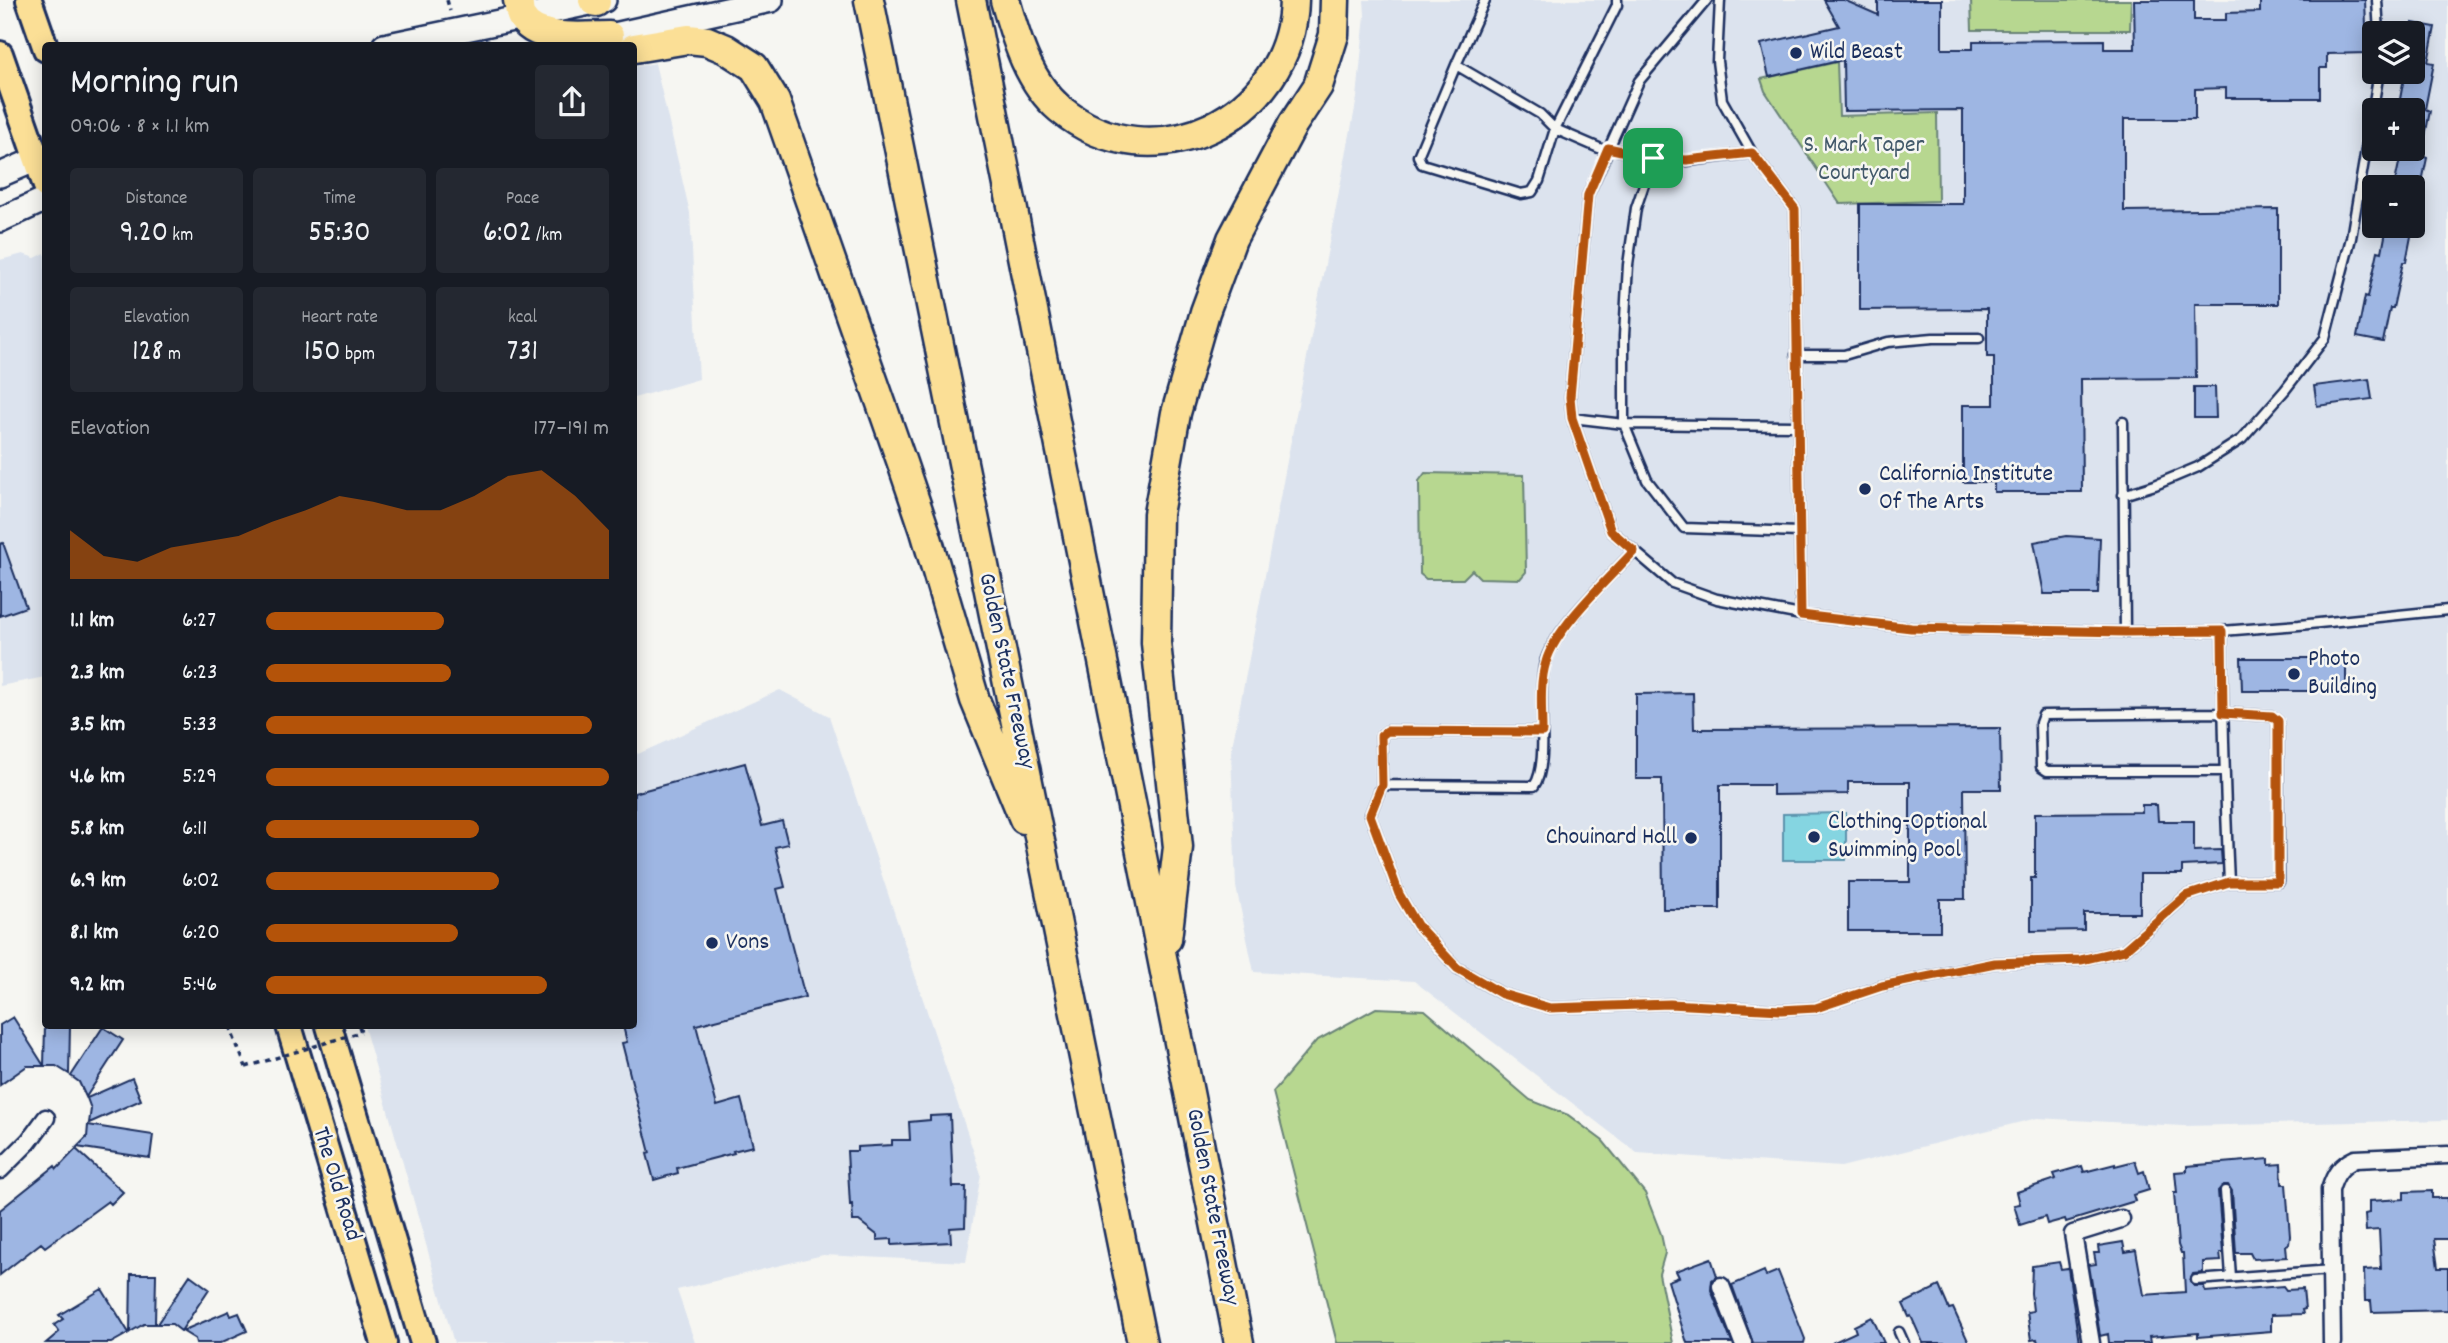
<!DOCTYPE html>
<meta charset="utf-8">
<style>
body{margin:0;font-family:Dekko,sans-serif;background:#242831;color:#f1f3f6;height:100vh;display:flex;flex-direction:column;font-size:26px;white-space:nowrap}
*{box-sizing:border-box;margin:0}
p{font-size:23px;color:#9ea1a6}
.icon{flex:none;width:38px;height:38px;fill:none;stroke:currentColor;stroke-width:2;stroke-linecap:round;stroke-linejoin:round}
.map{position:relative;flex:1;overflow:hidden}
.panel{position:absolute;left:42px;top:42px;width:595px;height:987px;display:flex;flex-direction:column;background:#171b24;border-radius:7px;box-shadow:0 4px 18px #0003}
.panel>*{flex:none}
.tools{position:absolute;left:2362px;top:21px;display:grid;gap:14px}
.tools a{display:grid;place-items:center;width:63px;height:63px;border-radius:7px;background:#171b24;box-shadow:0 4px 18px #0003;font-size:35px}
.pin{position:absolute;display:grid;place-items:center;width:60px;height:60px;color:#fff;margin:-30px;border-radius:14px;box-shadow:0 4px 10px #0006}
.round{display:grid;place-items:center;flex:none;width:74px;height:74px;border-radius:7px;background:#242831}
.overview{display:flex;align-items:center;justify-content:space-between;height:119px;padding:0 28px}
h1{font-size:38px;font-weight:600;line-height:52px}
.figures{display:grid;grid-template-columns:repeat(3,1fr);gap:10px;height:119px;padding:7px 28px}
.figures div{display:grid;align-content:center;border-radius:7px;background:#242831;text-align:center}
.figures b{font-size:30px;font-weight:600}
.figures small{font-size:19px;font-weight:400}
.figures p{font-size:19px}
.chart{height:196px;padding:14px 28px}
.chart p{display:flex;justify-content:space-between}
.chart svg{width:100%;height:126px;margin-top:7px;fill:#b45309;opacity:.7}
ul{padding:0 28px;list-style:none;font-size:23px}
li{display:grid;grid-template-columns:112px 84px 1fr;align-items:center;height:52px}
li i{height:18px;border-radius:9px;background:#b45309}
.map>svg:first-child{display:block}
</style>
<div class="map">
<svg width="2448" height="1343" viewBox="0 0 2448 1343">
<rect width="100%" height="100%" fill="#f6f6f2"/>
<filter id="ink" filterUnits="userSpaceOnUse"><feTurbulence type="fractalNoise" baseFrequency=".0143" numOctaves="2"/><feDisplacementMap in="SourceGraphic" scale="14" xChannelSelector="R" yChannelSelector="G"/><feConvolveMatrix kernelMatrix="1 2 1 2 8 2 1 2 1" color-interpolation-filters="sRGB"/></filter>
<g filter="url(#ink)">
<path fill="#dce3ee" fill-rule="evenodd" d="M 1364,0 L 2448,0 L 2448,1120 L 2183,1126 L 2037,1118 L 1841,1167 L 1637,1153 L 1414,981 L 1254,972 L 1236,887 L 1231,752 L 1357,98 L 1365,15 ZM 2375,33 L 2413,33 L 2413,72 L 2375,72 ZM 2375,110 L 2413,110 L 2413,149 L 2375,149 ZM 2375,187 L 2413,187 L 2413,226 L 2375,226 Z
M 655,63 L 690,213 L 699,379 L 634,398 L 634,67 Z
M 45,253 L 45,677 L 0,686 L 0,260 L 23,254 L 35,258 Z
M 780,690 L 829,716 L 981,1174 L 966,1262 L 823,1255 L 677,1290 L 695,1343 L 454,1343 L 364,1026 L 634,1026 L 634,750 L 638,754 Z"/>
<path fill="#b7d790" stroke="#698377" stroke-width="2" d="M 1971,0 L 2131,0 L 2130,30 L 1972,30 Z
M 1837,62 L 1839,116 L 1937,113 L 1938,201 L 1840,204 L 1765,91 L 1761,79 Z
M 1425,473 L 1524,475 L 1526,572 L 1520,579 L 1480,578 L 1472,570 L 1463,579 L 1426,579 L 1420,574 L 1419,481 Z
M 1376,1008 L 1425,1010 L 1530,1100 L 1568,1115 L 1603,1141 L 1645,1193 L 1661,1234 L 1665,1253 L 1659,1274 L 1673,1343 L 1337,1343 L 1273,1092 L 1316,1041 Z"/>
<path fill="#85d5e1" stroke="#5b93ad" stroke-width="2" d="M 1846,813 L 1846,860 L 1783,860 L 1783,814 Z"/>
<path fill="#9eb6e3" stroke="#1b2f5e" stroke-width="2" d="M 1824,0 L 1844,0 L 1878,15 L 1878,0 L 1942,0 L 1942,49 L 1973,49 L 1973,41 L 2104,40 L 2104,49 L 2135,49 L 2134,0 L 2194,0 L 2194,20 L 2226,20 L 2226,13 L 2260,12 L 2260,0 L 2365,0 L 2367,53 L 2327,54 L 2327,68 L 2320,68 L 2320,98 L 2226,98 L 2226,88 L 2195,89 L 2195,119 L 2124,119 L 2124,211 L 2278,209 L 2278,304 L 2195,304 L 2196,378 L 2081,379 L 2082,492 L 1994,492 L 1994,482 L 1963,482 L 1963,405 L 1994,405 L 1994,357 L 1987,357 L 1987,309 L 1860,310 L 1860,204 L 1963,204 L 1963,110 L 1844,111 L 1843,60 L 1769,77 L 1761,44 L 1839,26 Z
M 2413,23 L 2435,27 L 2428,62 L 2434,63 L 2425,109 L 2430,111 L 2421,156 L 2427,158 L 2421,187 L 2394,187 L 2402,149 L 2413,149 L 2413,110 L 2398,110 L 2405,72 L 2413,72 Z
M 2387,226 L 2413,226 L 2406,262 L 2403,262 L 2393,308 L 2390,308 L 2383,342 L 2357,337 L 2365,296 L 2368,297 L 2378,251 L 2382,252 Z
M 2369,379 L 2372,399 L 2317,406 L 2314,386 Z
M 2194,387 L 2215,387 L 2216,418 L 2194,418 Z
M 2066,536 L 2100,538 L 2098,594 L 2044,594 L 2034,542 Z
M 3,543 L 26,607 L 0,616 L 0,544 Z
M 2241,658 L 2346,658 L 2346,691 L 2242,691 Z
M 1693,693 L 1694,729 L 2000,728 L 2001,789 L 1964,789 L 1965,899 L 1940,899 L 1940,931 L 1848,931 L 1848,882 L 1910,882 L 1910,782 L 1848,782 L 1848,794 L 1773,795 L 1773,785 L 1720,785 L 1720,909 L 1663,909 L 1662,779 L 1636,779 L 1636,694 Z
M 745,763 L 762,826 L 782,821 L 788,844 L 775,847 L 785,887 L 777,889 L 805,997 L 696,1025 L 717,1106 L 741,1099 L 753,1146 L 733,1151 L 734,1153 L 677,1168 L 678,1173 L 654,1180 L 647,1154 L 650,1153 L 622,1043 L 627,1042 L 623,1026 L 634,1026 L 634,793 Z
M 2142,805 L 2157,805 L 2158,821 L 2194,821 L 2194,851 L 2221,850 L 2222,864 L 2182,866 L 2182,874 L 2140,874 L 2140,913 L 2084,913 L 2084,930 L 2031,931 L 2031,878 L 2035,878 L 2035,813 L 2142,812 Z
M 13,1017 L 44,1066 L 27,1066 L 0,1085 L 0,1025 Z
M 45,1026 L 70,1026 L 69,1074 L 56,1066 L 44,1066 Z
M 103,1027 L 123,1040 L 86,1097 L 79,1082 L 71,1076 Z
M 132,1078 L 141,1100 L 89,1123 L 91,1109 L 87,1098 Z
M 950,1115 L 953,1187 L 966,1187 L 965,1227 L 950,1228 L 951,1242 L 892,1245 L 892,1239 L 877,1240 L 877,1235 L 859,1221 L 853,1221 L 852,1204 L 850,1205 L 847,1151 L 857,1151 L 857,1147 L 892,1145 L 892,1140 L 910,1140 L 909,1122 L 930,1120 L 930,1116 Z
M 88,1125 L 153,1135 L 150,1158 L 77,1147 L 87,1137 Z
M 76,1149 L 123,1192 L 111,1204 L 108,1201 L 45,1247 L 41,1243 L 0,1275 L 0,1210 L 55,1166 L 57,1169 Z
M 2269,1159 L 2269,1165 L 2281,1164 L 2282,1184 L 2286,1184 L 2290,1236 L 2289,1244 L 2286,1245 L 2287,1257 L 2253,1259 L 2250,1253 L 2236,1253 L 2232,1191 L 2228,1185 L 2224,1185 L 2218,1191 L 2223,1253 L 2220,1253 L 2221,1261 L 2203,1262 L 2203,1273 L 2193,1274 L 2190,1281 L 2194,1286 L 2204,1286 L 2205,1292 L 2283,1286 L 2286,1290 L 2303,1289 L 2305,1309 L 2302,1310 L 2303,1314 L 2271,1315 L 2271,1331 L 2198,1337 L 2198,1333 L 2149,1337 L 2150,1343 L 2109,1343 L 2108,1334 L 2100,1336 L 2089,1265 L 2096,1264 L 2094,1253 L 2099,1253 L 2098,1246 L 2123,1242 L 2125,1252 L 2136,1250 L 2144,1295 L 2185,1292 L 2183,1253 L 2181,1253 L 2178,1245 L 2174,1193 L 2177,1193 L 2175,1172 L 2187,1171 L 2187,1166 Z
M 2135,1161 L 2139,1173 L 2144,1171 L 2149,1190 L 2133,1195 L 2135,1201 L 2066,1222 L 2065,1219 L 2047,1224 L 2045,1217 L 2020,1225 L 2014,1205 L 2020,1204 L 2017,1192 L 2056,1179 L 2054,1174 L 2082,1166 L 2084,1172 L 2115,1164 L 2115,1166 Z
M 2432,1191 L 2432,1198 L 2448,1198 L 2448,1239 L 2434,1239 L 2438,1268 L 2448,1268 L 2448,1310 L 2372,1312 L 2371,1301 L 2365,1301 L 2364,1270 L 2381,1269 L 2379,1230 L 2366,1231 L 2365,1214 L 2369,1213 L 2369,1201 L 2404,1199 L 2404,1192 Z
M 1711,1258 L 1717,1276 L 1712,1280 L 1711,1290 L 1732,1343 L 1687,1343 L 1668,1281 L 1679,1277 L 1676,1271 Z
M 2059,1262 L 2061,1269 L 2068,1268 L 2079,1343 L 2038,1343 L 2037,1339 L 2031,1340 L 2027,1312 L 2033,1311 L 2031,1293 L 2032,1266 Z
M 1764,1271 L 1766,1276 L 1778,1271 L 1805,1339 L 1804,1343 L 1753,1343 L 1732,1285 Z
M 131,1274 L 156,1274 L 155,1324 L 144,1324 L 130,1332 Z
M 190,1275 L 209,1289 L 181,1331 L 172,1324 L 157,1324 Z
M 1939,1286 L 1949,1309 L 1953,1308 L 1969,1343 L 1923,1343 L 1911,1316 L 1909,1317 L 1903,1304 Z
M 102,1289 L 129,1333 L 111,1343 L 46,1343 L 59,1332 L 54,1325 L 63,1319 L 59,1315 Z
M 229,1311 L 231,1316 L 239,1313 L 247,1331 L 220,1343 L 196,1343 L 195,1339 L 182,1331 Z
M 1872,1317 L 1884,1343 L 1832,1343 L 1856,1332 L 1854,1326 Z"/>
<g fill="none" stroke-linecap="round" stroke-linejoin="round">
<g stroke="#1b2f5e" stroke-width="13">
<path id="service" d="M 1707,0 L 1639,81 L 1588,195 L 1570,397 L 1572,418 L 1611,531 L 1672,583 L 1717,599 L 1801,615 L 1911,628 L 2125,632 L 2222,631 L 2299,625 L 2448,610
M 1720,0 L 1717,61 L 1722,100 L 1752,153 L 1795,209 L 1801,615
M 2377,0 L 2379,33
M 1456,65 L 1485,0
M 1608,148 L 1653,158 L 1687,161 L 1752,153
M 1606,151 L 1555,129 L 1540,114 L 1456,65 L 1418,156 L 1422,164 L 1521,194 L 1532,192 L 1539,181 L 1555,129 L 1617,5 L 1617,0
M 1653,158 L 1636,208 L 1628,265 L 1624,336 L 1624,424 L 1647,480 L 1684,528 L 1799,532
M 1796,355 L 1844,355 L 1888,342 L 1933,338 L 1979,338
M 1572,418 L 1624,424 L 1797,426
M 2123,422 L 2125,632
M 2123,495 L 2155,485 L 2198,467 L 2242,439 L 2285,390 L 2325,338 L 2351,238 L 2379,72
M 2222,631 C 2223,715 2225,798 2229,882 L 2279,882 L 2278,721 L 2272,716 L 2223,713 L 2043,715 L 2040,723 L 2041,767 L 2047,771 L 2223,771
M 1542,732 L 1387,731 L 1381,736 L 1382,785 L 1534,786 C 1551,763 1535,691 1546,659 C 1560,623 1607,580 1634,551
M 1382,785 L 1370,815 L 1399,894 L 1417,925 L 1457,968 L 1502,994 L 1550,1008 L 1670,1004 L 1781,1010 L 1816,1008 L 1882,986 L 1995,963 L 2081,960 L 2124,950 L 2186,896 L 2229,882
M 2225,1191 L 2231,1277
M 2196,1280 L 2332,1270
M 1899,1332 L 1904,1343"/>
</g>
<g stroke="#1b2f5e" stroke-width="21">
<path id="minor" d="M 0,1170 L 29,1141 L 46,1118
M 1721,1286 L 1743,1343
M 2091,1343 L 2073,1234 L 2121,1219
M 2332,1343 L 2330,1190 C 2335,1174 2340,1166 2355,1159 L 2448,1155"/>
</g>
<g stroke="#1b2f5e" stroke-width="28">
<path id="secondary" d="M 592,40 L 771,0
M 384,46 L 604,0
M 0,175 L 46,155
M 0,220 L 46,199"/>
</g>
<g stroke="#1b2f5e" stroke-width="30">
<path id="primary" d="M 29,0 L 46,49
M 0,54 L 46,186
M 289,1026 L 384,1343
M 329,1026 L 423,1343"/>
</g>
<g stroke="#1b2f5e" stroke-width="33">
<path id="motorway" d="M 518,0 C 519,4 519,12 521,16 C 535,43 584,36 609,36
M 593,0 L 596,2
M 869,0 L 1142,1343
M 971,0 L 1239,1343
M 1005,0 C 1016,38 1028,82 1060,109 C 1152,186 1292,118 1294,0
M 634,48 L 688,39 L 707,41 L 726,49 L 754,67 L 775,101 L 902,463 L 925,531 L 975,700 L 1024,819
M 1167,939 L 1178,847 L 1156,643 L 1158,514 L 1176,413 L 1205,312 L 1232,239 L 1293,124 L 1318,86 L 1334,35 L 1335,0"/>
</g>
<path stroke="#1b2f5e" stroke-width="3.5" stroke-dasharray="5 5" stroke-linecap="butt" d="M 447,0 L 450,11
M 231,1026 L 232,1033 L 246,1067
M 359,1026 L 361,1032"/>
<use href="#service" stroke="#f6f6f2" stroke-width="8"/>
<use href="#minor" stroke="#f6f6f2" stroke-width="16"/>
<use href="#secondary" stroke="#f6f6f2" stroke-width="23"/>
<use href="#primary" stroke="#fbdf96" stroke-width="24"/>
<use href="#motorway" stroke="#fbdf96" stroke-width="28"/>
<path stroke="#1b2f5e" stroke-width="3.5" stroke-dasharray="5 5" stroke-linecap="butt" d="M 246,1067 L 361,1032"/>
</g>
</g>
<g fill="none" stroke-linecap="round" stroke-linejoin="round" filter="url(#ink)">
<g stroke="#fff" stroke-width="14">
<path id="route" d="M 1608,148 L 1653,158 L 1687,160 L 1752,153 L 1795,209 L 1801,615 L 1911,628 L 2125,632 L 2222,631 L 2223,713 L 2272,716 L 2278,721 L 2278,882 L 2229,882 L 2186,896 L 2124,950 L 2081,960 L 1995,963 L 1882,986 L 1816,1008 L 1781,1010 L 1670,1004 L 1550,1008 L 1502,994 L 1457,968 L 1417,925 L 1399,894 L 1370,815 L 1382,785 L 1381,736 L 1387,731 L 1542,732 C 1542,709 1539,684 1546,662 C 1555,628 1609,578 1634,551 L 1611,531 L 1572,418 L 1570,397 L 1588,195 Z"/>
</g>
<use href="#route" stroke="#b45309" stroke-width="9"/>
</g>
<g fill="#1b2f5e" stroke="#f6f6f2" stroke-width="2.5">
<circle cx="1796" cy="53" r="7"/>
<circle cx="1865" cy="489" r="7"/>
<circle cx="2294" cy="674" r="7"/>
<circle cx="1814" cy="837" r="7"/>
<circle cx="1691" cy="838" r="7"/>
<circle cx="712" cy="943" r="7"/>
</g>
<g text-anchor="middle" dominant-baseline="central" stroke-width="5" stroke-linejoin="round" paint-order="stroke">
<g font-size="24" fill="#1b2f5e" stroke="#f6f6f2" text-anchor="start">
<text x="1810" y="53">Wild Beast</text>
<text x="1879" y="475">California Institute<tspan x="1879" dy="28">Of The Arts</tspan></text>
<text x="2308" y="660">Photo<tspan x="2308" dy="28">Building</tspan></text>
<text x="1828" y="823">Clothing-Optional<tspan x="1828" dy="28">Swimming Pool</tspan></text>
<text x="1677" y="838" text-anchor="end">Chouinard Hall</text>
<text x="726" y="943">Vons</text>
</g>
<g font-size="24" fill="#42596a" stroke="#f6f6f2">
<text x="1864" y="146">S. Mark Taper<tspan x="1864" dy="28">Courtyard</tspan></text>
</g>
<g font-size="24" fill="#1b2f5e" stroke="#f6f6f2">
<text transform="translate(1006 671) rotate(78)">Golden State Freeway</text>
<text transform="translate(336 1184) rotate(73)">The Old Road</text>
<text transform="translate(1212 1207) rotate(79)">Golden State Freeway</text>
</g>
</g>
</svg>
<div class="tools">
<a><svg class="icon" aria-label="layers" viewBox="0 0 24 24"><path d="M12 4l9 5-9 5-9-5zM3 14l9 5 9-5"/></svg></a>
<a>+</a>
<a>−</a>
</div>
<div class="pin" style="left:1653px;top:158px;background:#1e9e55"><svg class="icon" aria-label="arrive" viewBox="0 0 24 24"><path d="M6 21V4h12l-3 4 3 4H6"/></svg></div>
<section class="panel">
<div class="overview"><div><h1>Morning run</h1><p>09:06 · 8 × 1.1 km</p></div><a class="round"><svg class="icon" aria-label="share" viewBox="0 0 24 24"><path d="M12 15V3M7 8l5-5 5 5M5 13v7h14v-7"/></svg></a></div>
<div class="figures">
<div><p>Distance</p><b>9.20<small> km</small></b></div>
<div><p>Time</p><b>55:30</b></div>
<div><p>Pace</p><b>6:02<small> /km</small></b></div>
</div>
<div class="figures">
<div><p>Elevation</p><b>128<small> m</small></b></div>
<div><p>Heart rate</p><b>150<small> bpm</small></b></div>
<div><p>kcal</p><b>731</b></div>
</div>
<div class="chart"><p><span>Elevation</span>177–191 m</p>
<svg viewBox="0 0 160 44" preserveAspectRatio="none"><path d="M0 44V27L10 36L20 38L30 33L40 31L50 29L60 24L70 20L80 15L90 17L100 20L110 20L120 15L130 8L140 6L150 15L160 27V44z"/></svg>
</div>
<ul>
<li><b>1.1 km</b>6:27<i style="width:52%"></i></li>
<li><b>2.3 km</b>6:23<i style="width:54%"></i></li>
<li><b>3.5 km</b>5:33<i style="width:95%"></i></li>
<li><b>4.6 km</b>5:29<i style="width:100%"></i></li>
<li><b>5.8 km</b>6:11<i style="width:62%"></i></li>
<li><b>6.9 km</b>6:02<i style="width:68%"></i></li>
<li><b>8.1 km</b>6:20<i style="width:56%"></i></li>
<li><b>9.2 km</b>5:46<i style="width:82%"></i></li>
</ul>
</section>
</div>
